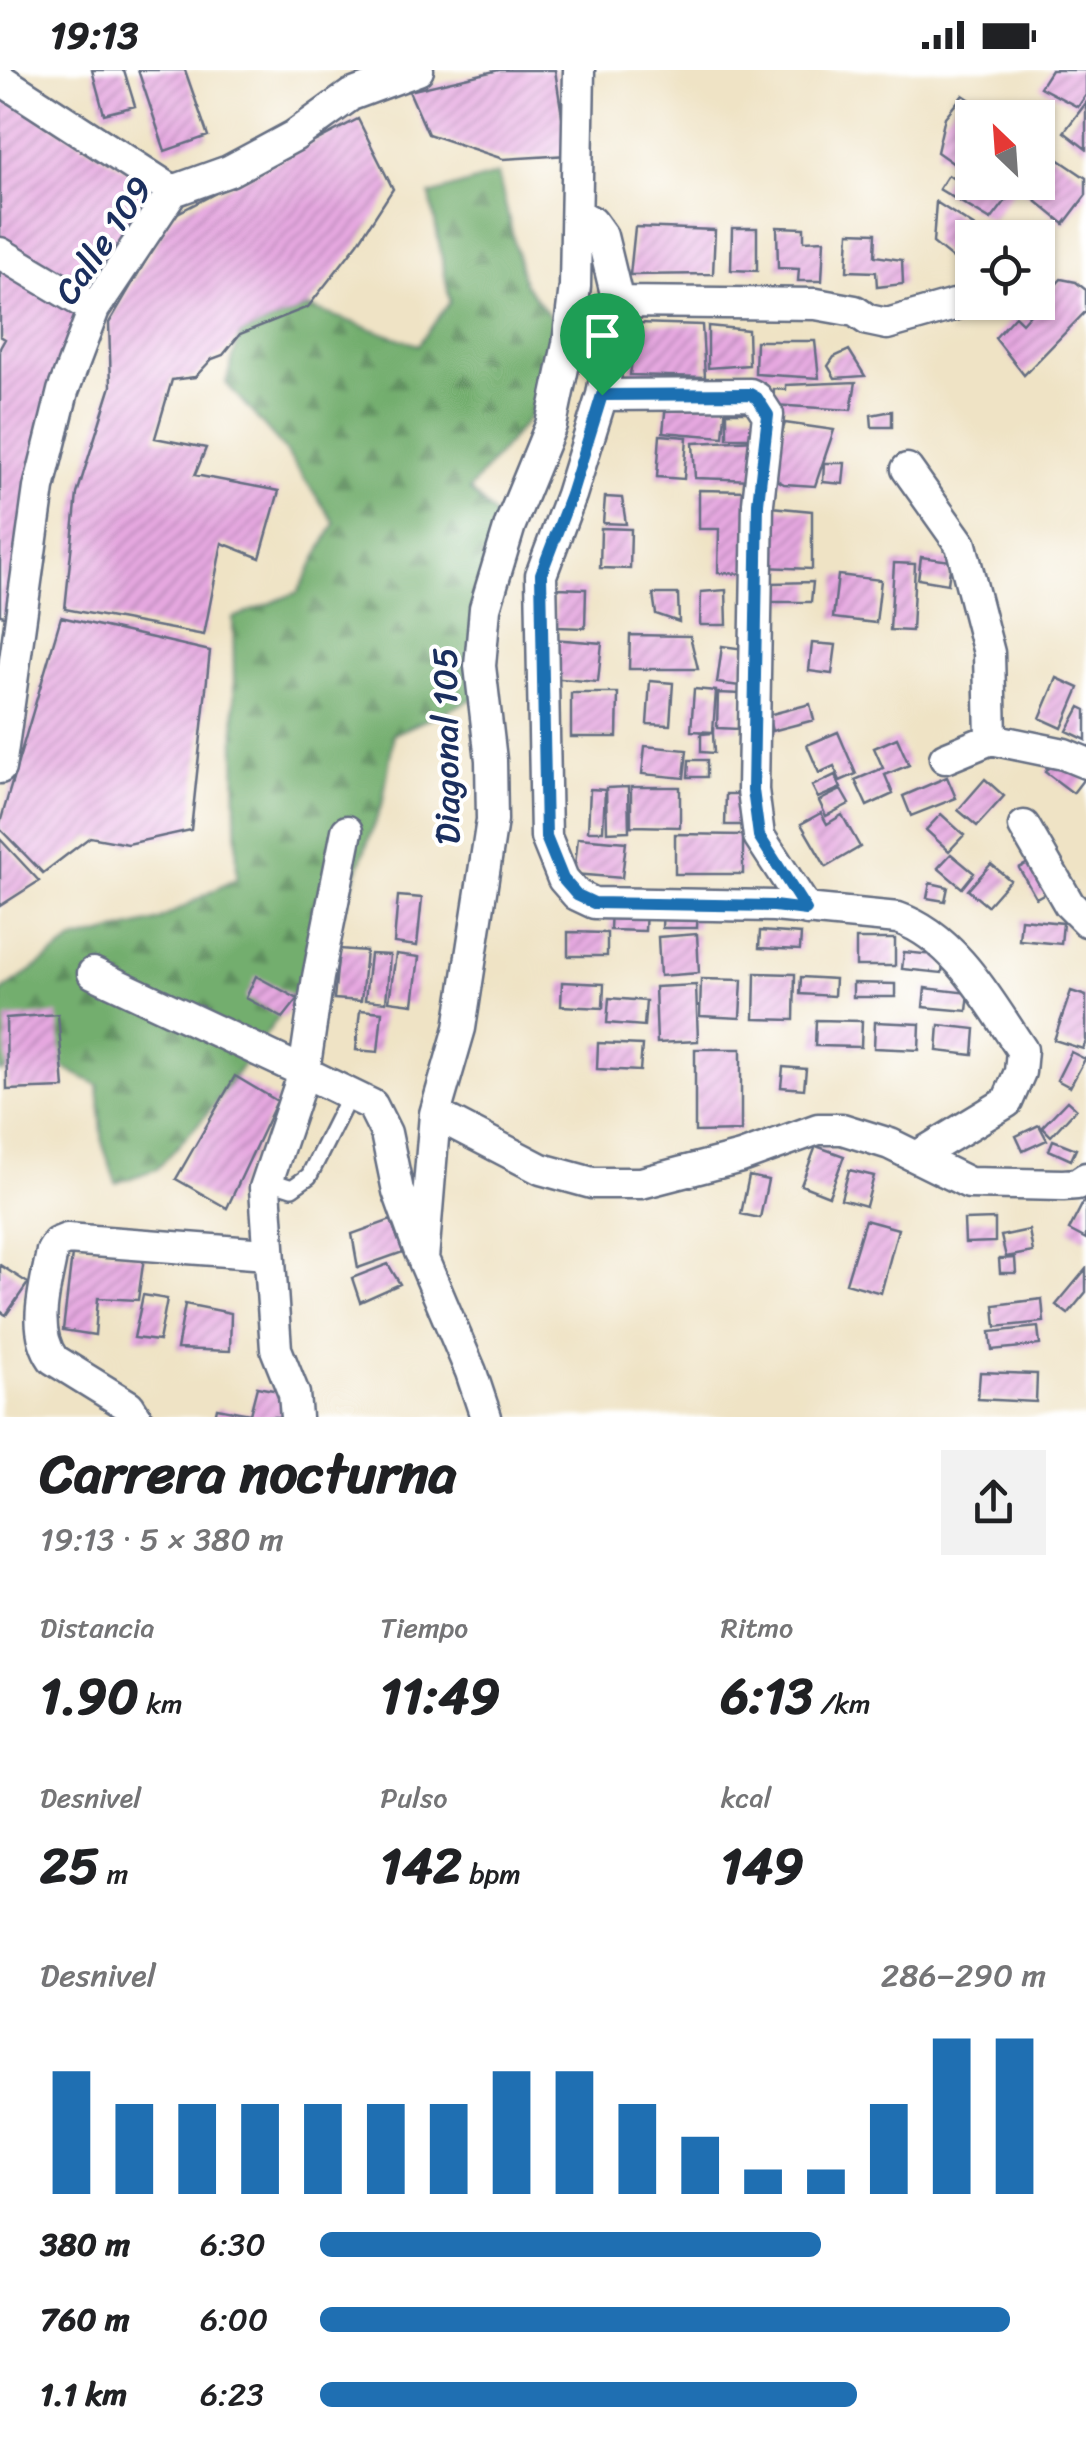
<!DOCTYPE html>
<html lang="es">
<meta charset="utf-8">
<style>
body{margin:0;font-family:Sriracha,sans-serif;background:#f2f2f2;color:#202124;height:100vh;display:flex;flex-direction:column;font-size:38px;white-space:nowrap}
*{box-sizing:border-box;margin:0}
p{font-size:32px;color:#757577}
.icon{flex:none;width:55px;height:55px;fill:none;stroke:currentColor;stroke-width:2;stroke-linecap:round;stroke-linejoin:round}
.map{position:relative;height:1347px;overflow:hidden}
.side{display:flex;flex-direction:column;background:#fff;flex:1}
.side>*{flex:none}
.needle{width:65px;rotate:335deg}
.controls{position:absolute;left:955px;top:30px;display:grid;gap:20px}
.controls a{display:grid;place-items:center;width:100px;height:100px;border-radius:0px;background:#fff;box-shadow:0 2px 8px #0004;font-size:50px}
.pin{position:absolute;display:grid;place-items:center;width:85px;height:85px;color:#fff;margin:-102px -42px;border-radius:50% 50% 50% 0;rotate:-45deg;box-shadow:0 0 10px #0007}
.pin .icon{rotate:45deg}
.round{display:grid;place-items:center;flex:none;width:105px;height:105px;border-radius:0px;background:#f2f2f2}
.overview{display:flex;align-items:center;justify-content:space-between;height:170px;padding:0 40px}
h1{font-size:55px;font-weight:800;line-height:75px}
.metrics{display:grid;grid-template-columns:repeat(3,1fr);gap:15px;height:170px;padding:10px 40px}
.metrics div{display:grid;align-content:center}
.metrics b{font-size:50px;font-weight:800}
.metrics small{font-size:28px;font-weight:400}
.metrics p{font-size:28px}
.chart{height:280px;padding:20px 40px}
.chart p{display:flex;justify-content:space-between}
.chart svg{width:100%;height:180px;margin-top:10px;stroke:#1f6fb2;stroke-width:6}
ul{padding:0 40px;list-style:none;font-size:32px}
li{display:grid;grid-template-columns:160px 120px 1fr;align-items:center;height:75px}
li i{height:25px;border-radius:12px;background:#1f6fb2}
.status{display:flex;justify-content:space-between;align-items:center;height:70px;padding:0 50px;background:#fff;direction:ltr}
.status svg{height:28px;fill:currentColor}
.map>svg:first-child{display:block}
</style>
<div class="status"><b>19:13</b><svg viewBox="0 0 49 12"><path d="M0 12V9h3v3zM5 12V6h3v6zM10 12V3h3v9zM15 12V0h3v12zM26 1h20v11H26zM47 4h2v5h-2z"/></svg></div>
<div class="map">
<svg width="1086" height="1347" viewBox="0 0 1086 1347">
<defs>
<pattern id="forest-firs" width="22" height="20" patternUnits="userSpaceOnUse" patternTransform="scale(2.5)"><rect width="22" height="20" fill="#73ae6e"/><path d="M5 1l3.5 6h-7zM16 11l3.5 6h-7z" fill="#5e8e5e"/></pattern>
<pattern id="building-hatch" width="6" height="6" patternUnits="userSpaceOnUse" patternTransform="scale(2.5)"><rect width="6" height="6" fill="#e6a8e0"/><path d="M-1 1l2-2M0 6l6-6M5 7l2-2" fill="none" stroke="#ba89b9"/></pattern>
</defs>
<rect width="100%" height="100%" fill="#fff"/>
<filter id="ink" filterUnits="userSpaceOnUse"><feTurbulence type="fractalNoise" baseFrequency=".01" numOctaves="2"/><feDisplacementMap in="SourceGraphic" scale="20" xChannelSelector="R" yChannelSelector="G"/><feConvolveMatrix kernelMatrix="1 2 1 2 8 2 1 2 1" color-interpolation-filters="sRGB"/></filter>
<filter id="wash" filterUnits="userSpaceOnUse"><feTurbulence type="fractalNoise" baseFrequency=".0048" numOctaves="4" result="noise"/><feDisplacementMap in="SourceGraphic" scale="40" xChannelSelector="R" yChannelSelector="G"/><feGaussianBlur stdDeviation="2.25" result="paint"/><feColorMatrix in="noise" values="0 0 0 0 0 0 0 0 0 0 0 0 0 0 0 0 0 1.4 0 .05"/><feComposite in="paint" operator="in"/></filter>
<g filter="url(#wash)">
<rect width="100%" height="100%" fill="#efe3c5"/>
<path fill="url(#forest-firs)" stroke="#476e66" stroke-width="2.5" d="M 498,104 L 524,213 L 554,251 L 542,332 L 469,420 L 505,456 L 475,628 L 394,664 L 383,731 L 339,851 L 277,949 L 207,1044 L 157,1099 L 116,1113 L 103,1075 L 98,1015 L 42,987 L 0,1002 L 0,923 L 73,871 L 157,851 L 237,808 L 233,548 L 298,522 L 335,453 L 284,379 L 226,313 L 240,264 L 308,237 L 418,275 L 450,232 L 430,125 Z"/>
<g id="blocks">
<path fill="url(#building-hatch)" d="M 92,0 L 124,0 L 135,36 L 104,44 Z
M 138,0 L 185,0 L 208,66 L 165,81 Z
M 499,0 L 555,0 L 568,85 L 503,89 L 428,64 L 409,21 Z
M 1051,0 L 1086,0 L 1086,25 L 1078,37 L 1040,17 Z
M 0,25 L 160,120 L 89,230 L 0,175 Z
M 963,25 L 998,48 L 972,48 L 972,90 L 964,101 L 937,82 L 945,47 Z
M 1086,33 L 1086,79 L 1064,62 Z
M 358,49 L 393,119 L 358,173 L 308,237 L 240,264 L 223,285 L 212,289 L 195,307 L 172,310 L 155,368 L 206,378 L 195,405 L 279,421 L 260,488 L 222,473 L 204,565 L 65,539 L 77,424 L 111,316 L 109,253 L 172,146 Z
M 1049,83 L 1086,108 L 1086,125 L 1064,154 L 1020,118 L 1025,112 L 1038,112 L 1038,97 Z
M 972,99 L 972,112 L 1020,112 L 991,150 L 939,119 L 948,105 L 954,109 Z
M 936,132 L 981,161 L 977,168 L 972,168 L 972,174 L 959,194 L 933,173 Z
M 635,157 L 715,160 L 713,204 L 630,205 Z
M 777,157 L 804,158 L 804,171 L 824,170 L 822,211 L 798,211 L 799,199 L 778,198 Z
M 732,158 L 757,158 L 757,201 L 731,200 Z
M 849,162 L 876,163 L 875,186 L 902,190 L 903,214 L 877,217 L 876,202 L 847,201 Z
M 0,188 L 88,241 L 14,548 L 0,545 L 0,278 L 5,269 L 0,266 Z
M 1061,209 L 1076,212 L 1086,220 L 1086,241 L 1024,305 L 995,268 L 1015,246 L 1022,253 Z
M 637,253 L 702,255 L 705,307 L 630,305 Z
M 708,256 L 748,260 L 749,295 L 708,298 Z
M 756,271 L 815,271 L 819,308 L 755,304 Z
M 849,280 L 865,306 L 835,308 L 828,296 L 834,287 Z
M 856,312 L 851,340 L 773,335 L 774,319 L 786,320 L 786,315 Z
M 666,333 L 726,334 L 723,367 L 663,362 Z
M 892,341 L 892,357 L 872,357 L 871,345 Z
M 727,342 L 761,342 L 761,368 L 727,368 Z
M 785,353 L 834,360 L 815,416 L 784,414 L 768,405 Z
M 660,365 L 687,367 L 684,409 L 657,407 Z
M 758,370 L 755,410 L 695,408 L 693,373 Z
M 824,393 L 845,393 L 843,414 L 823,412 Z
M 699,420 L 750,421 L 748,504 L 718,503 L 719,459 L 699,459 Z
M 605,427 L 622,428 L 626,454 L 603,453 Z
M 771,437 L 812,441 L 812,499 L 764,497 Z
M 601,458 L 631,459 L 630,499 L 600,498 Z
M 921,487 L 951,491 L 948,514 L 918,509 Z
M 894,493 L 915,494 L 912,561 L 890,560 Z
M 838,505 L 881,510 L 876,553 L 833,548 Z
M 813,512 L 811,532 L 770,532 L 771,513 Z
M 556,518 L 586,519 L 585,558 L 555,557 Z
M 726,520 L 727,555 L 700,555 L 701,522 Z
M 653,524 L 678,524 L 679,552 L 656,544 Z
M 61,547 L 210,581 L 191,760 L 128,774 L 90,767 L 43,803 L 0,759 L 0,753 Z
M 630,565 L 690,566 L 698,599 L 629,599 Z
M 552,569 L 602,573 L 598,612 L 548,608 Z
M 812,573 L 836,575 L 832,604 L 809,601 Z
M 722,576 L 745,579 L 740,616 L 717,613 Z
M 1057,608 L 1079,618 L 1062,658 L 1040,648 Z
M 650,611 L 673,613 L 670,655 L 647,654 Z
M 694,619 L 716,621 L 713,662 L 691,661 Z
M 571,623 L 618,623 L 617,667 L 571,667 Z
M 718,623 L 741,624 L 739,659 L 717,658 Z
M 810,634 L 814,650 L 772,661 L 768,645 Z
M 1080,637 L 1086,640 L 1086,670 L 1067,661 Z
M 838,662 L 856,704 L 840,711 L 834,696 L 819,703 L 807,675 Z
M 713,663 L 714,683 L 701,682 L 701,664 Z
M 897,668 L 909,695 L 885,705 L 893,724 L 867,736 L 855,710 L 883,698 L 874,678 Z
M 645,676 L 687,680 L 684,708 L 642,704 Z
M 1059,684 L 1086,706 L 1073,723 L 1045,702 Z
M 689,690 L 707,690 L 707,707 L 688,707 Z
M 835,705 L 841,718 L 818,728 L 812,716 Z
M 947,707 L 956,728 L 911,746 L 903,726 Z
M 985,709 L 1004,726 L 977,756 L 958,740 Z
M 628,717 L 629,761 L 607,762 L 606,718 Z
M 631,717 L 680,717 L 680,757 L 631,756 Z
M 590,719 L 605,720 L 603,761 L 588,761 Z
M 841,720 L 849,734 L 826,746 L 819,731 Z
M 726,724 L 750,724 L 749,755 L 725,755 Z
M 821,743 L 827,754 L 842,745 L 860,777 L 826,797 L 801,754 Z
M 941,744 L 964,765 L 949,781 L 926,760 Z
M 675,764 L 743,765 L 743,804 L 675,804 Z
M 578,768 L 626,772 L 622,808 L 574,804 Z
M 0,769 L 39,811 L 0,836 Z
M 951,784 L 974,803 L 962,818 L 938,798 Z
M 1039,787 L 1056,817 L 1036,828 L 1019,798 Z
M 991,794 L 1010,810 L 987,836 L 968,820 Z
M 930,813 L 948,817 L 945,831 L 927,828 Z
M 398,826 L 422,828 L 417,876 L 394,873 Z
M 663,834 L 698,835 L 697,858 L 662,858 Z
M 611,836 L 646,837 L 645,861 L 610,860 Z
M 1021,849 L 1063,853 L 1061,874 L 1019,870 Z
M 760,861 L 801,864 L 800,880 L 759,878 Z
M 568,862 L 607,863 L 607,886 L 568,886 Z
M 697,864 L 699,903 L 660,906 L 658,867 Z
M 856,869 L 895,869 L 895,896 L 856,896 Z
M 339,879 L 366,881 L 361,931 L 334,929 Z
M 904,882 L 944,886 L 942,903 L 902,899 Z
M 370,884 L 390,885 L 386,932 L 365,930 Z
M 396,884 L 419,887 L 413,934 L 389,931 Z
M 755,903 L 795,904 L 794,950 L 754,949 Z
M 256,906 L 298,929 L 283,948 L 246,928 Z
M 801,907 L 835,909 L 834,926 L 800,924 Z
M 701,909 L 742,910 L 740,948 L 700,946 Z
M 562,912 L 604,914 L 603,938 L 561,936 Z
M 853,913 L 895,914 L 895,927 L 853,927 Z
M 696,915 L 698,971 L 657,973 L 655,917 Z
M 925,918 L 969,923 L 967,941 L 923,937 Z
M 1071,921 L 1086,926 L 1086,971 L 1083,979 L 1054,970 Z
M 609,928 L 646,931 L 644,956 L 607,953 Z
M 360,940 L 382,942 L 378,982 L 356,980 Z
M 58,944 L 64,1018 L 7,1020 L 6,948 Z
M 816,950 L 862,951 L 861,977 L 815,976 Z
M 875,952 L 920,954 L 919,980 L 874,978 Z
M 939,955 L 975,959 L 973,985 L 937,981 Z
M 598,973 L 642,975 L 640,1001 L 597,999 Z
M 695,979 L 741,979 L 741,1061 L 695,1062 Z
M 1071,982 L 1085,989 L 1070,1017 L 1057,1010 Z
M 783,997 L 806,999 L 804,1019 L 781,1017 Z
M 235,1006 L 277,1031 L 227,1138 L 176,1109 Z
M 1067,1031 L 1076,1039 L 1051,1066 L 1042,1057 Z
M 1039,1055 L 1047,1070 L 1023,1081 L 1016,1066 Z
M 1053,1070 L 1076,1079 L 1071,1090 L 1049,1080 Z
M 816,1076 L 844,1086 L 829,1126 L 801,1115 Z
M 849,1100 L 874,1106 L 866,1136 L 841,1129 Z
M 749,1106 L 768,1110 L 760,1148 L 741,1144 Z
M 1086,1127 L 1086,1169 L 1069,1160 Z
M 995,1149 L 995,1172 L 965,1173 L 964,1150 Z
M 391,1150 L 403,1182 L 358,1198 L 352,1164 Z
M 865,1150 L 898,1159 L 881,1223 L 846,1213 Z
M 1029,1160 L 1033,1182 L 1006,1187 L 1001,1166 Z
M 73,1176 L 144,1187 L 138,1230 L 98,1228 L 95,1265 L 63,1260 Z
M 1015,1188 L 1016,1203 L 1000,1203 L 999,1189 Z
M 388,1194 L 400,1214 L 360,1232 L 352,1208 Z
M 0,1195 L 28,1213 L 6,1245 L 0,1241 Z
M 1086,1199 L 1086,1222 L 1068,1244 L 1056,1235 Z
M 143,1225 L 167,1229 L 159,1271 L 134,1268 Z
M 1042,1229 L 1044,1252 L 996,1257 L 994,1235 Z
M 185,1234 L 231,1243 L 230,1281 L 177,1279 Z
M 1038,1257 L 1040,1275 L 992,1280 L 990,1262 Z
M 980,1302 L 1037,1304 L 1036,1332 L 978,1329 Z
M 257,1317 L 284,1322 L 282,1347 L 215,1347 L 217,1338 L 250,1344 Z"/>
</g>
</g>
<g filter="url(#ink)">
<use href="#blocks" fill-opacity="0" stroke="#656e82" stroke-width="2.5"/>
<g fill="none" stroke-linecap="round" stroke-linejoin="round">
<g stroke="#656e82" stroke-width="20">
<path id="lane" d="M 267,1110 L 292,1118 L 309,1106 L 350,1024"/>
</g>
<g stroke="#656e82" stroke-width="35">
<path id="street" d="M 0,9 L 173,121
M 577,144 L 592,152 L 602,166 L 618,232 L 602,325 L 571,425 L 541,505 L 546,767 L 563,809 L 577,825 L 594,833 L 774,836 L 898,848 C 956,868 990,933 1022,980 L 1020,1002 L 1007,1032 L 918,1086
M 0,183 L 94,239
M 618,232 L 816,234 L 855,241 L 868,250 L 887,254 L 954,235
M 602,325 L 750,324 L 757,328 L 768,345 L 758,433 L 753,720 L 759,766 L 807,840
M 907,399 L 961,475 L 989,583 L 991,669 L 1064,684 L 1086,693
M 945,688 L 991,669
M 0,698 L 39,418 L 63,321 L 94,239 L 173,121 L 229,101 L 294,66 L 351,25 L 418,0
M 1024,756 L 1069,834 L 1086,851
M 93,903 L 304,1002 L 318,907 L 347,761
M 435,1044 L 541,1099 L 592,1113 L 641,1113 L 741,1087 L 818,1059 L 842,1059 L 890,1074 L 969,1113 L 1063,1115 L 1077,1114 L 1086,1108
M 136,1347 L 129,1336 L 53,1289 C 31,1257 46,1217 52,1181 L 57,1173 L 67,1169 L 267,1184
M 296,1347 L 294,1324 L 276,1279 L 265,1118 L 304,1002 L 372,1035 L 386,1063 L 398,1121 L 420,1182
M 486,1347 L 471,1302 L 423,1189 L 435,1044 L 460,958 L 492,750 L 491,690 L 480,596 L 485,538 L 510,455 L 551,355 L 568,274 L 575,216 L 579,0"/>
</g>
<use href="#lane" stroke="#fff" stroke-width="15"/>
<use href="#street" stroke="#fff" stroke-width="30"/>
</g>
</g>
<g fill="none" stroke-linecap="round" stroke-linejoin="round" filter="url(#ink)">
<g stroke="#fff" stroke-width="20">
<path id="route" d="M 750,324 L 757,328 L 768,345 L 758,433 L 753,720 L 759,766 L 806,840 L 774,836 L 594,833 L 577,825 L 563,809 L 546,767 L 541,504 L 571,425 L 602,325 Z"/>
</g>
<use href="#route" stroke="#1f6fb2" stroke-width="12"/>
</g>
<g text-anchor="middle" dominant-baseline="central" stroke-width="8" stroke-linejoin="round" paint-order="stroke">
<g font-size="35" fill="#1b2f5e" stroke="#fff">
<text transform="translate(103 170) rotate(-56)">Calle 109</text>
<text transform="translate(446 676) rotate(-91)">Diagonal 105</text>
</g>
</g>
</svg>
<div class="controls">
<a><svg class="needle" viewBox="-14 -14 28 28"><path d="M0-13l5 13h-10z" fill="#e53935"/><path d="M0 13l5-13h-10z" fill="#757577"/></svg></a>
<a><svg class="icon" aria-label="locate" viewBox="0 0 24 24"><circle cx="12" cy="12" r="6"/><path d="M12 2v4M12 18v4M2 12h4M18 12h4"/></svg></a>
</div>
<div class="pin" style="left:602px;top:325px;background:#1e9e55"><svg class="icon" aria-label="arrive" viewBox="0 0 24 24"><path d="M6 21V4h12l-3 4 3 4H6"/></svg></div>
</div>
<section class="side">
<div class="overview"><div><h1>Carrera nocturna</h1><p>19:13 · 5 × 380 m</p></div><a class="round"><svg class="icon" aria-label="share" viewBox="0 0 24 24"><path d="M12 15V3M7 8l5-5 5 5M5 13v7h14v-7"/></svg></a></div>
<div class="metrics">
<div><p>Distancia</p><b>1.90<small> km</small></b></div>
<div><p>Tiempo</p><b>11:49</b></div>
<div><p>Ritmo</p><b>6:13<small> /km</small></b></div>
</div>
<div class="metrics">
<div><p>Desnivel</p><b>25<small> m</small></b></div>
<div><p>Pulso</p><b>142<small> bpm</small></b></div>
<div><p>kcal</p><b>149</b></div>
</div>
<div class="chart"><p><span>Desnivel</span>286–290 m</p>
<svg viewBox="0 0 160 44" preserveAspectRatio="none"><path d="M5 44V14M15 44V22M25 44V22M35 44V22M45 44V22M55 44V22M65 44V22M75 44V14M85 44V14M95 44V22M105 44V30M115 44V38M125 44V38M135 44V22M145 44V6M155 44V6"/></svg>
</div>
<ul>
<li><b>380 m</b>6:30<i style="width:69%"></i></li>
<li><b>760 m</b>6:00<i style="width:95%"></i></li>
<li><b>1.1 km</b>6:23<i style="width:74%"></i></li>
</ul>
</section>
